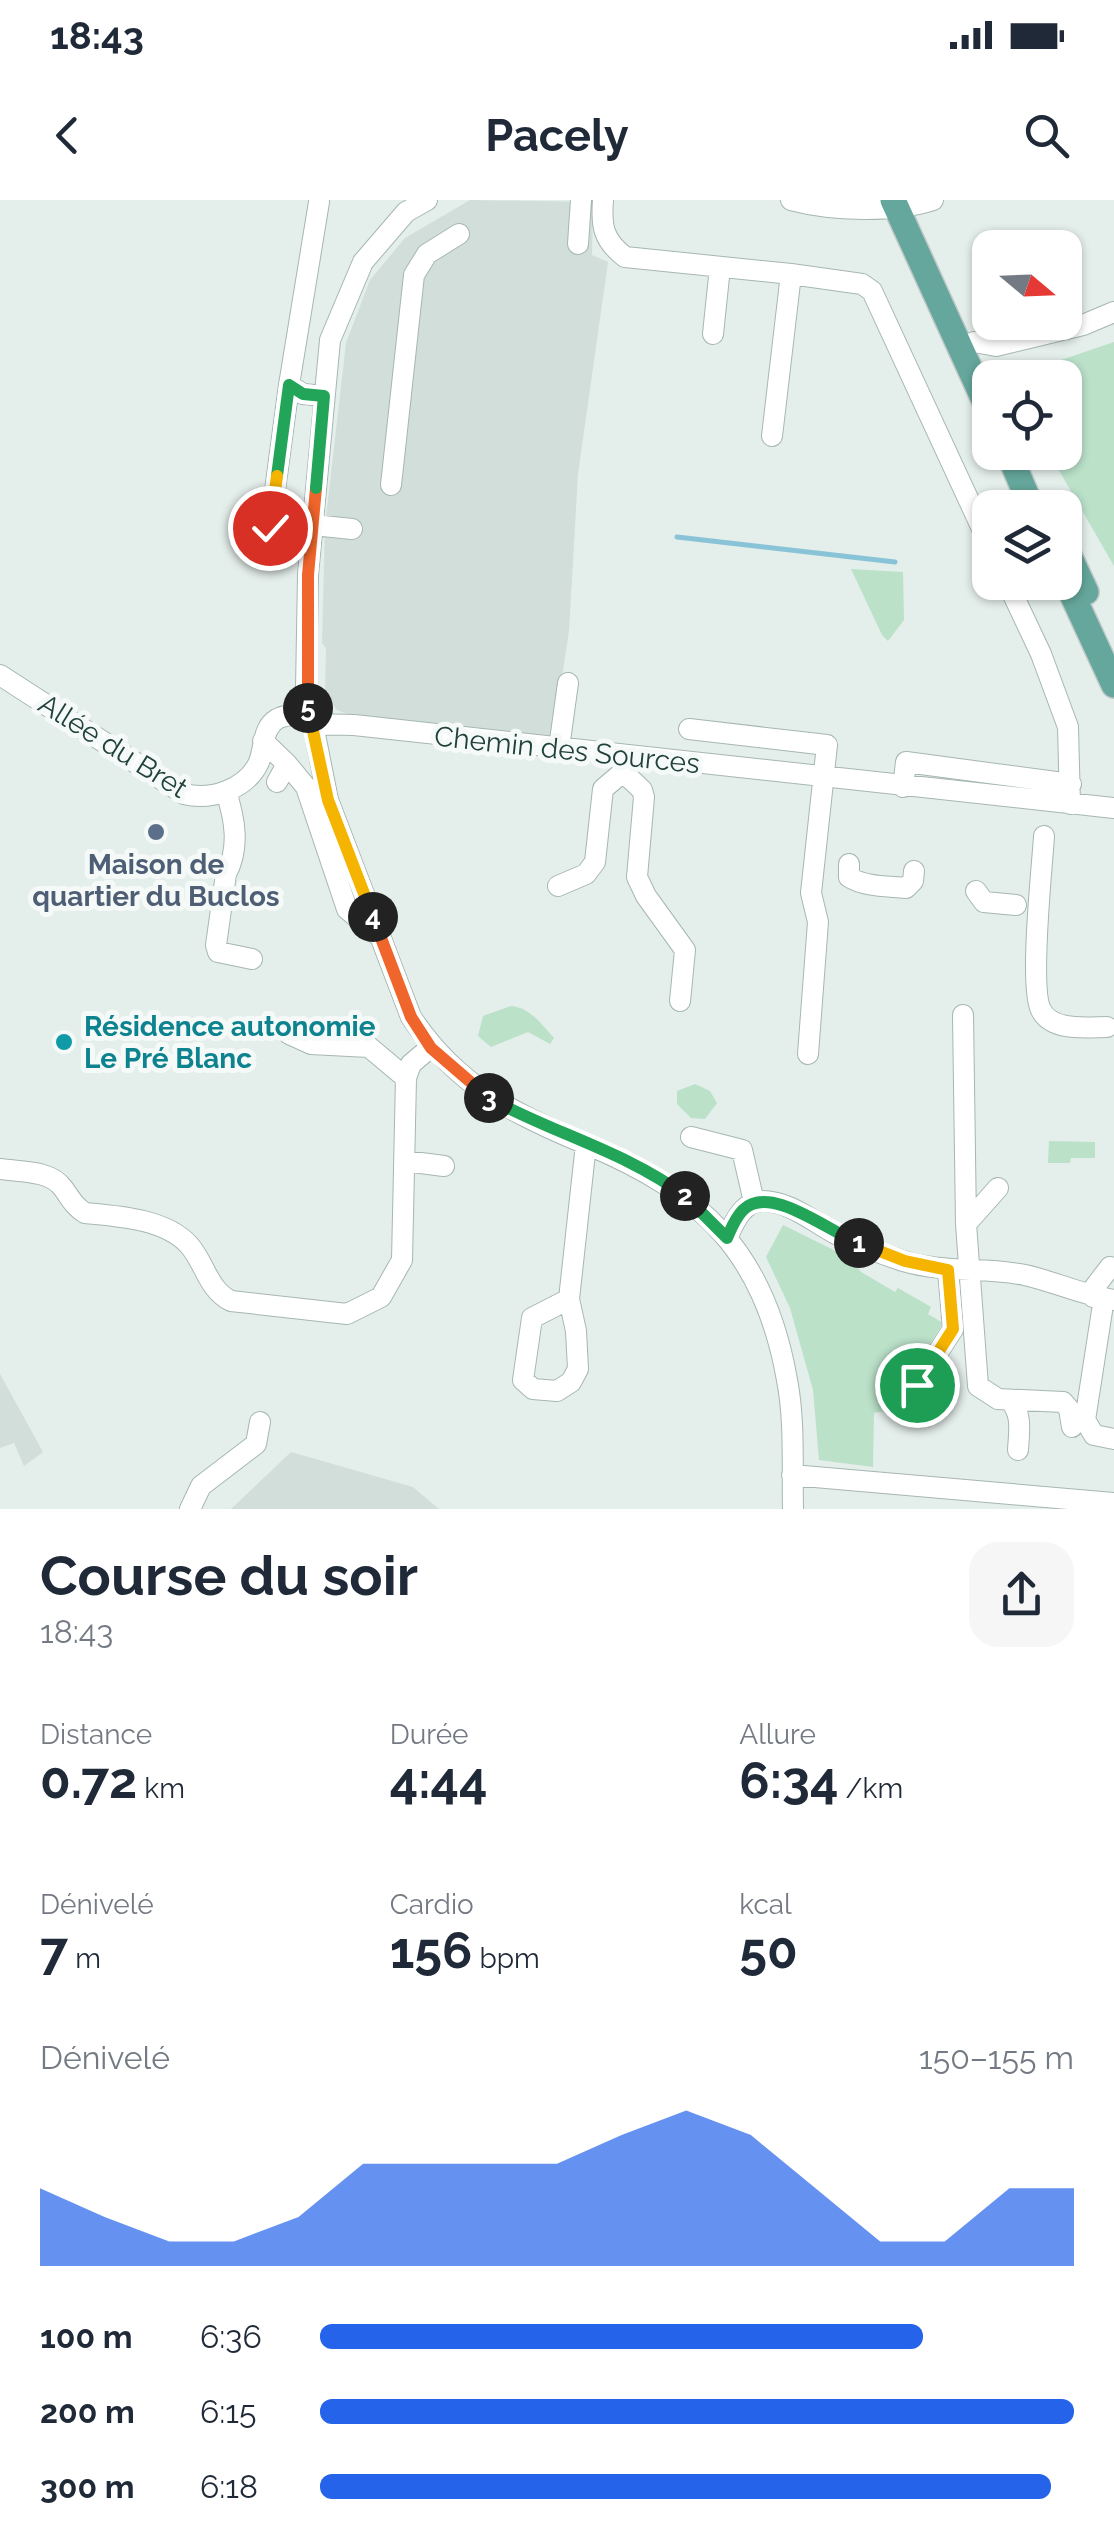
<!DOCTYPE html>
<html lang="fr">
<meta charset="utf-8">
<style>
body{margin:0;font-family:Raleway,sans-serif;background:#f6f6f7;color:#1f2937;height:100vh;display:flex;flex-direction:column;font-size:38px;white-space:nowrap}
*{box-sizing:border-box;margin:0}
p{font-size:32px;color:#747a83}
.icon{flex:none;width:55px;height:55px;fill:none;stroke:currentColor;stroke-width:2;stroke-linecap:round;stroke-linejoin:round}
.map{position:relative;height:1309px;overflow:hidden}
.panel{display:flex;flex-direction:column;background:#fff;flex:1}
.panel>*{flex:none}
.needle{width:65px;rotate:109deg}
.controls{position:absolute;left:972px;top:30px;display:grid;gap:20px}
.controls a{display:grid;place-items:center;width:110px;height:110px;border-radius:20px;background:#fff;box-shadow:0 2px 8px #0004;font-size:50px}
.pin{position:absolute;display:grid;place-items:center;width:85px;height:85px;color:#fff;margin:-42px;border:5px solid #fff;border-radius:50%;box-shadow:0 2px 10px #0007}
.km{position:absolute;width:50px;height:50px;margin:-25px;border-radius:50%;background:#222;color:#fff;font-size:28px;line-height:50px;text-align:center}
.round{display:grid;place-items:center;flex:none;width:105px;height:105px;border-radius:30px;background:#f6f6f7}
.overview{display:flex;align-items:center;justify-content:space-between;height:170px;padding:0 40px}
h1{font-size:55px;font-weight:700;line-height:75px}
.figures{display:grid;grid-template-columns:repeat(3,1fr);gap:15px;height:170px;padding:10px 40px}
.figures div{display:grid;align-content:center}
.figures b{font-size:50px;font-weight:700}
.figures small{font-size:28px;font-weight:400}
.figures p{font-size:28px}
.chart{height:280px;padding:20px 40px}
.chart p{display:flex;justify-content:space-between}
.chart svg{width:100%;height:180px;margin-top:10px;fill:#2563eb;opacity:.7}
ul{padding:0 40px;list-style:none;font-size:32px}
li{display:grid;grid-template-columns:160px 120px 1fr;align-items:center;height:75px}
li i{height:25px;border-radius:12px;background:#2563eb}
.status{display:flex;justify-content:space-between;align-items:center;height:70px;padding:0 50px;background:#fff;direction:ltr}
.status svg{height:28px;fill:currentColor}
header{display:flex;justify-content:space-between;align-items:center;height:130px;padding:0 40px;background:#fff;font-size:45px;font-weight:700}
.map>svg:first-child{display:block}
</style>
<div class="status"><b>18:43</b><svg viewBox="0 0 49 12"><path d="M0 12V9h3v3zM5 12V6h3v6zM10 12V3h3v9zM15 12V0h3v12zM26 1h20v11H26zM47 4h2v5h-2z"/></svg></div>
<header><svg class="icon" aria-label="back" viewBox="0 0 24 24"><path d="M15 5l-7 7 7 7"/></svg>Pacely<svg class="icon" aria-label="search" viewBox="0 0 24 24"><circle cx="10" cy="10" r="6"/><path d="M15 15l6 6"/></svg></header>
<div class="map">
<svg width="1114" height="1309" viewBox="0 0 1114 1309">
<rect width="100%" height="100%" fill="#e4eeeb"/>
<path fill="#d2deda" d="M 470,0 L 593,2 L 592,55 L 608,62 L 578,274 L 569,431 L 553,536 L 357,518 L 337,510 L 325,495 L 326,448 L 322,443 L 325,326 L 346,143 L 370,80 L 405,38 Z
M 0,1174 L 43,1252 L 24,1266 L 14,1243 L 0,1248 Z
M 291,1252 L 413,1287 L 439,1309 L 231,1309 Z"/>
<path fill="#bbe1c9" d="M 1114,142 L 1114,366 L 1049,253 L 1065,252 L 1065,178 L 1017,175 Z
M 851,369 L 903,372 L 904,420 L 888,441 L 882,435 Z
M 511,806 C 531,808 541,824 554,838 L 550,844 L 528,832 L 491,847 L 478,836 L 483,816 Z
M 695,884 L 710,891 L 717,903 L 705,919 L 691,918 L 677,904 L 677,891 Z
M 1049,941 L 1095,942 L 1095,958 L 1071,958 L 1070,963 L 1048,963 Z
M 783,1025 L 850,1058 L 861,1072 L 895,1092 L 898,1088 L 931,1107 L 928,1114 L 943,1123 L 918,1163 L 906,1157 L 902,1161 L 906,1168 L 901,1170 L 898,1163 L 891,1165 L 891,1210 L 874,1213 L 873,1267 L 819,1260 L 813,1190 L 790,1108 L 766,1057 Z"/>
<g fill="none" stroke-linecap="round" stroke-linejoin="round">
<path stroke="#88c3d7" stroke-width="5" d="M 677,337 L 895,362"/>
<g stroke="#a6b7b3" stroke-width="22">
<path id="minor" d="M 427,0 L 406,12 L 363,62 L 330,140 L 308,375 L 306,489 L 328,600 L 411,817 C 456,885 513,914 586,944 C 702,992 765,1053 787,1180 C 795,1221 792,1267 793,1309
M 603,0 C 601,26 603,40 625,57 L 791,74 L 772,236
M 791,0 C 833,11 893,13 933,0
M 319,2 L 289,185 L 303,194 L 324,196
M 578,44 L 581,0
M 791,74 L 862,84 L 872,91 L 990,346
M 713,134 L 720,67
M 974,142 L 996,146 L 1083,125 L 1114,112
M 391,285 L 414,75 L 427,54 L 459,34
M 313,325 L 352,329
M 270,328 L 289,185
M 1007,382 L 1041,454 L 1068,527 L 1070,604
M 0,475 L 184,594 C 211,601 247,589 259,562 C 265,547 262,528 277,519 C 286,514 299,515 309,514
M 311,524 L 354,525 L 1114,608
M 689,529 L 827,545 L 811,693 L 818,722 L 808,854
M 263,541 L 287,564 L 277,582
M 559,548 L 568,483
M 625,556 L 623,572 L 642,590 L 644,597 L 637,677 L 646,696 L 685,750 L 680,801
M 287,564 L 306,587 L 347,709 L 378,735
M 903,587 L 906,562 L 1071,584
M 226,592 C 235,619 240,648 226,674 L 216,745 L 218,752 L 252,759
M 1044,636 C 1042,669 1029,787 1041,810 C 1052,832 1087,827 1107,827
M 849,664 L 849,677 C 865,687 887,686 906,688 L 913,681 L 914,671
M 558,686 L 586,674 L 595,662 L 603,589 L 623,572
M 976,691 L 984,702 L 1016,705
M 963,815 L 966,1024 L 978,1186 L 998,1199 L 1063,1202 L 1069,1209 L 1072,1227
M 289,834 L 311,844 L 369,847 L 406,878
M 691,937 L 742,950 L 754,1002
M 405,961 L 444,966
M 0,969 C 21,972 50,970 63,988 C 71,999 74,1006 85,1013 C 118,1016 166,1019 189,1045 C 205,1063 208,1090 231,1101 L 347,1114 L 381,1097 L 402,1060 L 406,878 L 411,864 L 431,847
M 966,1024 L 998,988
M 727,1038 C 734,1023 742,1002 762,1001 C 791,1001 814,1023 838,1035 C 858,1045 882,1054 903,1061 C 943,1073 984,1067 1025,1075 C 1055,1082 1083,1095 1114,1100
M 1093,1097 L 1094,1088 L 1110,1067 L 1114,1068
M 1104,1098 L 1085,1220 L 1094,1235 L 1114,1239
M 569,1099 L 532,1118 L 523,1180 L 533,1189 L 557,1191 L 571,1182 L 578,1169 L 576,1131 L 569,1099 L 586,944
M 917,1185 L 953,1129 L 948,1070
M 1009,1200 C 1023,1213 1019,1232 1018,1250
M 792,1275 L 1114,1303
M 190,1309 L 201,1286 L 256,1244 L 260,1222"/>
</g>
<g stroke="#c1cac8" stroke-width="28">
<path id="major" d="M 893,0 L 990,213
M 1008,252 L 1032,308
M 1065,347 L 1086,392
M 1065,379 L 1114,485"/>
</g>
<use href="#minor" stroke="#fff" stroke-width="20"/>
<use href="#major" stroke="#65a79c" stroke-width="25"/>
</g>
<g fill="none" stroke-linecap="round" stroke-linejoin="round">
<g stroke="#fff" stroke-width="20">
<path id="split-1" d="M 859,1043 L 905,1061 L 948,1070 L 953,1129 L 917,1185"/>
</g>
<g stroke="#fff" stroke-width="20">
<path id="split-2" d="M 685,996 L 727,1038 C 731,1029 735,1018 743,1010 C 770,983 829,1032 859,1043"/>
</g>
<g stroke="#fff" stroke-width="20">
<path id="split-3" d="M 489,898 C 552,933 627,952 685,996"/>
</g>
<g stroke="#fff" stroke-width="20">
<path id="split-4" d="M 373,717 L 411,817 L 431,848 L 489,898"/>
</g>
<g stroke="#fff" stroke-width="20">
<path id="split-5" d="M 308,508 L 328,600 L 373,717"/>
</g>
<g stroke="#fff" stroke-width="20">
<path id="split-6" d="M 308,508 L 308,375 L 316,288"/>
</g>
<g stroke="#fff" stroke-width="20">
<path id="split-7" d="M 277,276 L 289,185 L 303,194 L 324,196 L 316,288"/>
</g>
<g stroke="#fff" stroke-width="20">
<path id="split-8" d="M 270,328 L 277,276"/>
</g>
<use href="#split-1" stroke="#f5b400" stroke-width="12"/>
<use href="#split-2" stroke="#22a559" stroke-width="12"/>
<use href="#split-3" stroke="#22a559" stroke-width="12"/>
<use href="#split-4" stroke="#f0652b" stroke-width="12"/>
<use href="#split-5" stroke="#f5b400" stroke-width="12"/>
<use href="#split-6" stroke="#f0652b" stroke-width="12"/>
<use href="#split-7" stroke="#22a559" stroke-width="12"/>
<use href="#split-8" stroke="#f5b400" stroke-width="12"/>
</g>
<circle fill="#5c6f8a" stroke="#f5faf8" stroke-width="4" cx="156" cy="632" r="10"/>
<circle fill="#0f9aa8" stroke="#f5faf8" stroke-width="4" cx="64" cy="842" r="10"/>
<g text-anchor="middle" dominant-baseline="central" stroke-width="10" stroke-linejoin="round" paint-order="stroke">
<g font-size="28" fill="#21413c" stroke="#f5faf8">
<text transform="translate(113 546) rotate(32)">Allée du Bret</text>
<text transform="translate(567 550) rotate(6)">Chemin des Sources</text>
</g>
<g font-size="28" font-weight="bold" fill="#4e5e75" stroke="#f5faf8">
<text x="156" y="664">Maison de<tspan x="156" dy="32">quartier du Buclos</tspan></text>
</g>
<g font-size="28" font-weight="bold" fill="#0d838f" stroke="#f5faf8" text-anchor="start">
<text x="84" y="826">Résidence autonomie<tspan x="84" dy="32">Le Pré Blanc</tspan></text>
</g>
</g>
</svg>
<div class="controls">
<a><svg class="needle" viewBox="-14 -14 28 28"><path d="M0-13l5 13h-10z" fill="#e53935"/><path d="M0 13l5-13h-10z" fill="#747a83"/></svg></a>
<a><svg class="icon" aria-label="locate" viewBox="0 0 24 24"><circle cx="12" cy="12" r="6"/><path d="M12 2v4M12 18v4M2 12h4M18 12h4"/></svg></a>
<a><svg class="icon" aria-label="layers" viewBox="0 0 24 24"><path d="M12 4l9 5-9 5-9-5zM3 14l9 5 9-5"/></svg></a>
</div>
<div class="pin" style="left:917px;top:1185px;background:#1e9e55"><svg class="icon" aria-label="arrive" viewBox="0 0 24 24"><path d="M6 21V4h12l-3 4 3 4H6"/></svg></div>
<div class="pin" style="left:270px;top:328px;background:#d93025"><svg class="icon" aria-label="check" viewBox="0 0 24 24"><path d="M5 12l5 5 9-10"/></svg></div>
<b class="km" style="left:859px;top:1043px">1</b>
<b class="km" style="left:685px;top:996px">2</b>
<b class="km" style="left:489px;top:898px">3</b>
<b class="km" style="left:373px;top:717px">4</b>
<b class="km" style="left:308px;top:508px">5</b>
</div>
<section class="panel">
<div class="overview"><div><h1>Course du soir</h1><p>18:43</p></div><a class="round"><svg class="icon" aria-label="share" viewBox="0 0 24 24"><path d="M12 15V3M7 8l5-5 5 5M5 13v7h14v-7"/></svg></a></div>
<div class="figures">
<div><p>Distance</p><b>0.72<small> km</small></b></div>
<div><p>Durée</p><b>4:44</b></div>
<div><p>Allure</p><b>6:34<small> /km</small></b></div>
</div>
<div class="figures">
<div><p>Dénivelé</p><b>7<small> m</small></b></div>
<div><p>Cardio</p><b>156<small> bpm</small></b></div>
<div><p>kcal</p><b>50</b></div>
</div>
<div class="chart"><p><span>Dénivelé</span>150–155 m</p>
<svg viewBox="0 0 160 44" preserveAspectRatio="none"><path d="M0 44V25L10 32L20 38L30 38L40 32L50 19L60 19L70 19L80 19L90 12L100 6L110 12L120 25L130 38L140 38L150 25L160 25V44z"/></svg>
</div>
<ul>
<li><b>100 m</b>6:36<i style="width:80%"></i></li>
<li><b>200 m</b>6:15<i style="width:100%"></i></li>
<li><b>300 m</b>6:18<i style="width:97%"></i></li>
</ul>
</section>
